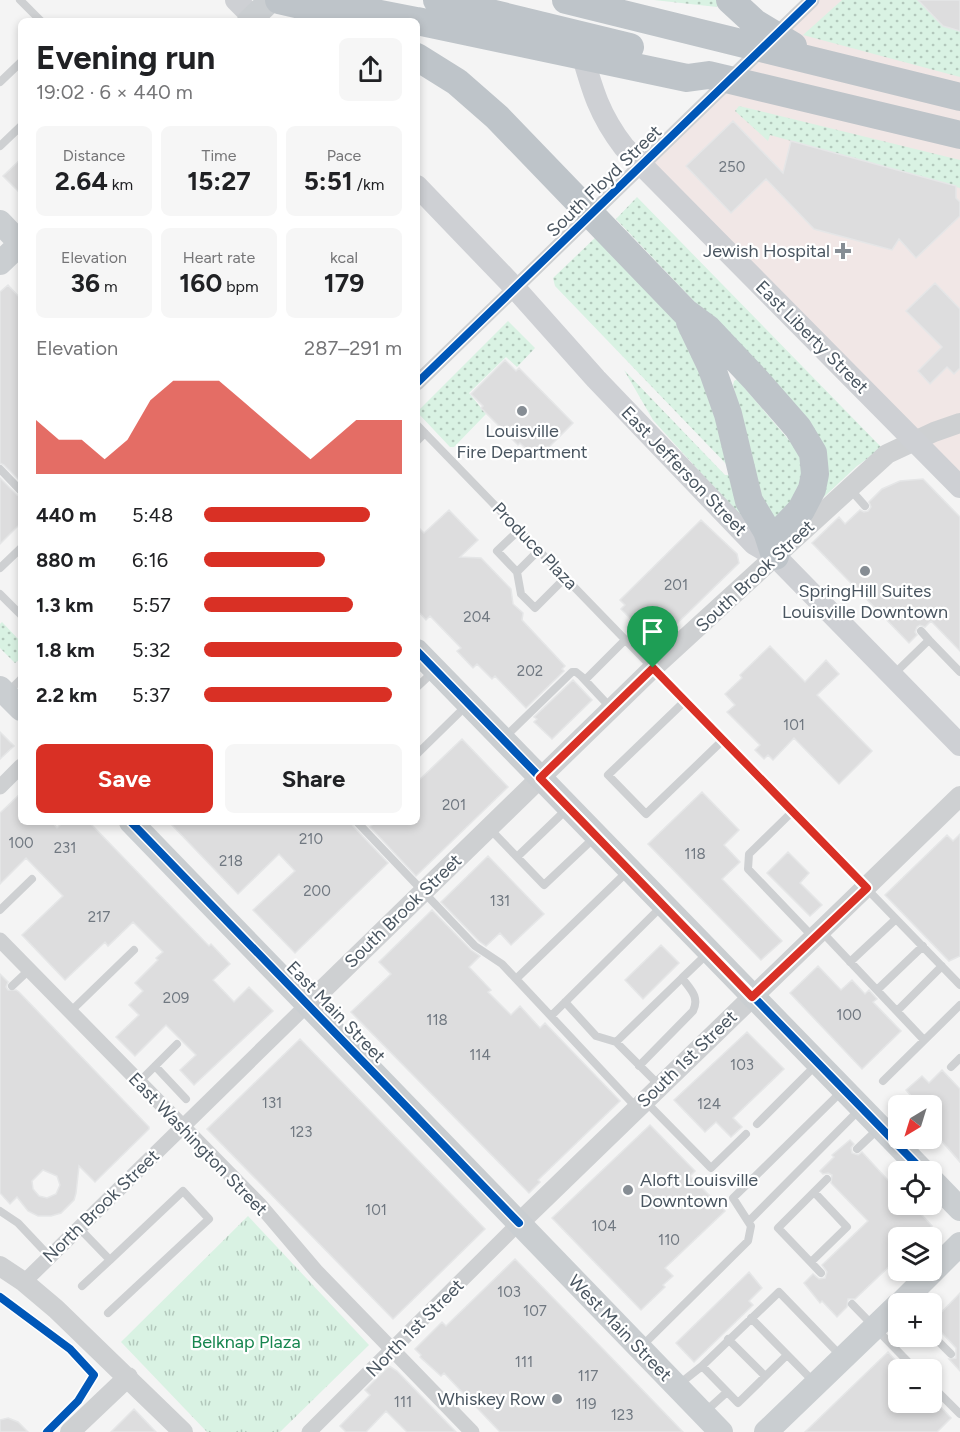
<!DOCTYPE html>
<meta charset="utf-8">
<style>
body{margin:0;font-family:Figtree,sans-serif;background:#f6f6f6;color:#202124;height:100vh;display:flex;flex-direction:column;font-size:22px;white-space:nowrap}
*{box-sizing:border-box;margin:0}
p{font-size:20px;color:#757577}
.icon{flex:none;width:33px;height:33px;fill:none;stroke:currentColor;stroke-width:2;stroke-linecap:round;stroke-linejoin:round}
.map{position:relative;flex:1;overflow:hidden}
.sheet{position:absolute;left:18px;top:18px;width:402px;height:807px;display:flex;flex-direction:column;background:#fff;border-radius:9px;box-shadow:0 3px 9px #0003}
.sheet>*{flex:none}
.needle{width:39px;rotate:218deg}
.tools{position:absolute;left:888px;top:1095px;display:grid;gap:12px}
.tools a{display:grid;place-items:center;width:54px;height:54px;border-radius:9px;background:#fff;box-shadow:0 3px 9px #0003;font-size:30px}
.pin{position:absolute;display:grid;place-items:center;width:51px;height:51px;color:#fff;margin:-62px -26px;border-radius:50% 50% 50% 0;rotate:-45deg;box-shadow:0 0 6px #0007}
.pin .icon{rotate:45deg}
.round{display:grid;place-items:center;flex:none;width:63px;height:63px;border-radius:9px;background:#f6f6f6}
.head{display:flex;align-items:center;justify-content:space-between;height:102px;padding:0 18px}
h1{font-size:33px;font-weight:700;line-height:45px}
.metrics{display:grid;grid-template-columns:repeat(3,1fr);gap:9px;height:102px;padding:6px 18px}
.metrics div{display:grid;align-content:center;border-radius:9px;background:#f6f6f6;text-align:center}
.metrics b{font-size:26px;font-weight:700}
.metrics small{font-size:16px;font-weight:400}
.metrics p{font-size:16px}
.chart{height:168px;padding:12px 18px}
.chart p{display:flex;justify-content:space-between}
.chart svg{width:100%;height:108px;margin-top:6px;fill:#d93025;opacity:.7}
.button{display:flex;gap:12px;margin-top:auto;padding:12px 18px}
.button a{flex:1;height:69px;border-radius:9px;background:#d93025;color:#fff;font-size:24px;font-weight:700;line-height:69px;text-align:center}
.button a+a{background:#f6f6f6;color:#202124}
ul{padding:0 18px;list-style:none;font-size:20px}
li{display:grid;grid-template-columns:96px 72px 1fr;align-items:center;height:45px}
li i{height:15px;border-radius:8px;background:#d93025}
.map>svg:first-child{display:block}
</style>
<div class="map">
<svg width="960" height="1432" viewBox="0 0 960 1432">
<defs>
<pattern id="grass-dots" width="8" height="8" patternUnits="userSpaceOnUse" patternTransform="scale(1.5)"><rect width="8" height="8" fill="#d9f2e3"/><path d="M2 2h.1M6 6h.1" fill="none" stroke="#b2c7bb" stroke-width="1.8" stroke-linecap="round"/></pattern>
<pattern id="park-tufts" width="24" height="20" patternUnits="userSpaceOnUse" patternTransform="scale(1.5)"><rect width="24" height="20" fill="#d9f2e3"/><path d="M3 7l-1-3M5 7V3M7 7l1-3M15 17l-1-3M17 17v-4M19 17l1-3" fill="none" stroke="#b2c7bb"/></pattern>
</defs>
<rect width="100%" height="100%" fill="#f4f4f4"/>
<path fill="#f1e7e6" d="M 812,0 L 960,0 L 960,488 L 642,165 Z"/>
<path fill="url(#grass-dots)" d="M 654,0 L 716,0 L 718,4 L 717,7 Z
M 842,0 L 918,0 L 960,31 L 960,77 L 803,35 Z
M 739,106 L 960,160 L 960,188 L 770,135 L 768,141 L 735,111 Z
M 637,197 L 882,448 L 857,466 L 809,511 L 800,413 L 616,219 Z
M 597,236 L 680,326 L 710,391 L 730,468 L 555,286 L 553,278 Z
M 508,321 L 535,348 L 517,367 L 506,357 L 469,393 L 486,414 L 454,447 L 450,447 L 417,412 Z
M 624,370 L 725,475 L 731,475 L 748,525 L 653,420 Z
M 737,379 L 799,452 L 807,475 L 778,522 L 765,510 L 733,385 L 734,381 Z
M 2,622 L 21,642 L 21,662 L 19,660 L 15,663 L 0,648 L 0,624 Z"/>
<path fill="url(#park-tufts)" d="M 248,1216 L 369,1345 L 280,1432 L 207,1432 L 121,1342 Z"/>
<path fill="#ddddde" stroke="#e5e6e7" stroke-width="1.5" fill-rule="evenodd" d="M 918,0 L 960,0 L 960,31 L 943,26 Z
M 733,121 L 783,173 L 791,141 L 956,186 L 956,198 L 960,202 L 960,216 L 916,258 L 899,239 L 892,250 L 814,229 L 766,179 L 731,213 L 686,166 Z
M 21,159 L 21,194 L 3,176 Z
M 935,283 L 960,309 L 960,368 L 954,374 L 947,367 L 930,384 L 918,371 L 942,347 L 906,311 Z
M 8,285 L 21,299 L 21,482 L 4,465 L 0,463 L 0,292 Z
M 505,360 L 516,371 L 519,368 L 573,423 L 537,459 L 520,443 L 518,445 L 481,408 L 483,406 L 471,394 Z
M 0,478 L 17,495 L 21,497 L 21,523 L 0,544 Z
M 923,479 L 960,517 L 960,651 L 931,621 L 925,627 L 920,625 L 917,627 L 915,632 L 917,635 L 909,643 L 812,543 L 839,517 L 845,524 L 860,510 L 864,512 L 868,511 L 871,507 L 869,502 L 882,489 L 900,481 Z
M 449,510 L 478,540 L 460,557 L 481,558 L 511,589 L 513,604 L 523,613 L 522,620 L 565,666 L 562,669 L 564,671 L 526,708 L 495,676 L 492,679 L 477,664 L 473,668 L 457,651 L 461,648 L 430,616 L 426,620 L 417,610 L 417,526 L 424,533 Z
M 701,520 L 737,554 L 739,563 L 660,640 L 657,638 L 653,642 L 621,609 L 625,605 L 620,600 Z
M 770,646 L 805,682 L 826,660 L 839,674 L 817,695 L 872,751 L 839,784 L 794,738 L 773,760 L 768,755 L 764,759 L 755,750 L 760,745 L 727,712 L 735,705 L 725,694 L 742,678 L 740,675 Z
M 573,680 L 592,700 L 552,739 L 534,722 L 537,719 L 534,717 Z
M 0,732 L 14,746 L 0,759 Z
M 462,739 L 508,787 L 416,876 L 370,827 L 375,822 L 417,822 L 417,782 Z
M 702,792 L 739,830 L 724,845 L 740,862 L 722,879 L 782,941 L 761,960 L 648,844 Z
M 21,793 L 21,822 L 52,822 L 57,828 L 63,822 L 89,822 L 209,946 L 211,944 L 230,964 L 213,980 L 234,1002 L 249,987 L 273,1011 L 194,1085 L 180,1070 L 196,1055 L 166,1025 L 135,1056 L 116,1037 L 139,1015 L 129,1005 L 143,991 L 135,983 L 158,960 L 156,958 L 163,952 L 133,922 L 108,946 L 105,942 L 65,980 L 22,935 L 63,896 L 26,858 L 0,884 L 0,813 Z
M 169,822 L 351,822 L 353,826 L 388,863 L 295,953 L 253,910 L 295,871 L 279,854 L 238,894 Z
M 960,834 L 960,956 L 949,961 L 885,895 L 947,835 L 953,841 Z
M 788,852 L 809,873 L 800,883 L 822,905 L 810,916 L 767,873 Z
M 488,856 L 544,914 L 511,945 L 500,933 L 486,946 L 479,941 L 441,902 Z
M 432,910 L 471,950 L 480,956 L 469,967 L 491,990 L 488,992 L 511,1015 L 520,1006 L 540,1028 L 545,1023 L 620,1101 L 538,1180 L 540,1182 L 529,1193 L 351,1012 L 391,974 L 379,962 Z
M 661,945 L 679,963 L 643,999 L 625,980 Z
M 818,966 L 841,990 L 852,980 L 865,994 L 869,990 L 877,999 L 873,1002 L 901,1031 L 862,1069 L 790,993 Z
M 0,974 L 8,982 L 6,987 L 8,990 L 16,990 L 19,992 L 149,1127 L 149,1129 L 95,1182 L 79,1166 L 76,1193 L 74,1200 L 61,1213 L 51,1216 L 38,1216 L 28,1211 L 17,1197 L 10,1204 L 0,1193 ZM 43,1170 L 57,1176 L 60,1185 L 56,1194 L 47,1198 L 39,1196 L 33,1189 L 32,1181 Z
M 747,1032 L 784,1069 L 733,1118 L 742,1127 L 731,1137 L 716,1122 L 705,1132 L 674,1100 Z
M 300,1039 L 485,1229 L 393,1319 L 207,1129 Z
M 942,1070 L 960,1089 L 960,1162 L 932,1130 L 932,1106 L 905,1106 L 913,1098 L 906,1090 L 922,1076 L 929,1083 Z
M 650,1125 L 695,1171 L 690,1176 L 725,1211 L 665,1268 L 673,1276 L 663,1285 L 665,1287 L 641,1310 L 552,1218 Z
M 850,1140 L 854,1144 L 851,1148 L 852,1153 L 858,1155 L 862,1152 L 898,1191 L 898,1204 L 912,1204 L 932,1226 L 920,1238 L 898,1238 L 898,1258 L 855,1299 L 848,1299 L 847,1307 L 837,1317 L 822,1301 L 820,1303 L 804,1283 L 813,1274 L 819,1279 L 825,1278 L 827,1272 L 822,1265 L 868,1221 L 831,1183 L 832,1175 L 828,1173 L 823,1174 L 820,1171 L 834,1157 L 832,1155 Z
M 515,1259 L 603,1349 L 683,1432 L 500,1432 L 444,1373 L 441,1376 L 420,1357 L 421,1355 L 415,1349 L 442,1322 L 446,1326 Z
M 749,1272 L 762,1288 L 749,1301 L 753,1305 L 694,1362 L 676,1343 Z
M 960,1293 L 960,1371 L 949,1359 L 956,1358 L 956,1348 L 932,1322 Z
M 888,1352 L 898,1363 L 898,1402 L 936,1402 L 951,1418 L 937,1432 L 805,1432 Z
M 389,1366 L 397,1371 L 456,1432 L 407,1432 L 386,1411 L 366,1432 L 346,1432 L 340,1426 L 370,1395 L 365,1390 Z
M 134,1409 L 156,1432 L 111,1432 Z
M 8,1418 L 18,1422 L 28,1432 L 0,1432 L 0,1420 Z"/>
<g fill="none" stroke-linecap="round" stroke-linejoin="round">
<path stroke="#ced0d2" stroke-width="8" d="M 20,0 L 41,21
M 0,82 L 21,62
M 0,146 L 21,126
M 417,425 L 960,985
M 417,441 L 425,433
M 0,469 L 21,491
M 850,489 L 865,506
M 539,550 L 517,572 L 521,594 L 535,608 L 565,578
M 0,568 L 21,548
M 517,572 L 497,551 L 519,530
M 0,594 L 21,615
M 921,631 L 929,640
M 894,674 L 929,640 L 960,672
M 585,680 L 625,640
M 417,687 L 433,672
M 9,691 L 21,679
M 685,701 L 608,775 L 646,814 L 723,740
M 505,737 L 572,672 L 576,672 L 581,676 L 610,707
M 417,754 L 465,707
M 792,812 L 749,854 L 748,869 L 813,937
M 357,822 L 475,946 L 502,964 L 636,1107
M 489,828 L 544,885 L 595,837
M 517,857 L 568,808
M 0,910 L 32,879
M 822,932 L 924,1040
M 850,962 L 896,919
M 682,978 L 707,954
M 516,979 L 628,871
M 12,986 L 29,970
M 877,990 L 923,946
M 565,1002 L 596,1036 L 616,1042 L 659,1085
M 897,1011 L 942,966
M 70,1012 L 134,950
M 551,1016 L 660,908
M 616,1042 L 682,978 C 690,989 700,997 693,1011 L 639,1066
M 155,1066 L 186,1099
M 951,1067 L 960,1058
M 883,1081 L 960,1005
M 139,1082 L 177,1044
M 646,1102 L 711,1168 L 746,1134
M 757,1124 L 817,1064
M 857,1149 L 877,1130
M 0,1211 L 18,1223 L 50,1257
M 749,1221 L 860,1109
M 79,1228 L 110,1260 L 183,1191 L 209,1219 L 108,1313
M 811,1262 L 847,1227 L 814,1192
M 821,1273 L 778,1228 L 827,1179
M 82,1286 L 110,1260
M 852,1304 L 916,1370
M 751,1318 L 813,1381
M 932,1335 L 951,1354
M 728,1339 L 765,1376
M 642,1346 L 748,1241 L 751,1226 L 733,1198 L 842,1091
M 702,1366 L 738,1403 L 787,1355
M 678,1385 L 702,1366 L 779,1292 L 840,1355
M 932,1386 L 960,1414
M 706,1411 L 727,1392"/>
<path stroke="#ced0d2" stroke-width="15" d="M 417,383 L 812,0
M 0,787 L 21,766
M 0,940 L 260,1205 L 317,1272 L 472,1432
M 24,1282 L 308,1004
M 309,1432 L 519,1223"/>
<path stroke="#ced0d2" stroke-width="20" d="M 308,1004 L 653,668 L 887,454 L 934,432 L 960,423
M 519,1223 L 960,796
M 0,1266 L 24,1282 L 56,1309 L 183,1432
M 70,1432 L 128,1377"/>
<path stroke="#ced0d4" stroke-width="22" d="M 236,0 L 257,21
M 579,43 C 591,85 597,112 624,147 L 960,487
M 417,186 L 515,288 L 596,379 L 754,544 L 775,556 L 960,745"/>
<path stroke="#caced1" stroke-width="24" d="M 249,21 L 271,0
M 0,222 L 21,244
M 0,263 L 21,243
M 417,651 L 924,1172
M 0,688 L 21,709
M 131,822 L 721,1432
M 932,1180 L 960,1209
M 900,1304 L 960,1244
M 766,1432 L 898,1305"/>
<path stroke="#bec4c9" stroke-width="28" d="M 279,0 L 314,8 L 323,18 L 328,20
M 437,0 L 630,47
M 566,0 L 960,97
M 730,0 L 755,23 L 793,46
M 314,8 L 324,3 L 416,21
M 417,21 L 687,78 L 709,75 L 960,135
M 417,57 L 457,82 L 497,117 L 685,312 L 708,329 L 756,380 L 798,428 L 813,453 L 815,474 L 812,489 L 801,510 L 783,529 L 775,556
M 690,322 L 711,366 L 728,414 L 749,501 L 767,531 L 775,556"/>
<g stroke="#fff" stroke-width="11">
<path id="cycleway" d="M 417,383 L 812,0
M 417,651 L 924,1172
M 131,822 L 519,1223
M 0,1297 L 70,1349 L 94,1375 L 78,1401 L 47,1432"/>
</g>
<use href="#cycleway" stroke="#0057b8" stroke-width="8"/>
</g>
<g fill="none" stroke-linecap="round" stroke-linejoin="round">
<g stroke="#fff" stroke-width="12">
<path id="route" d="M 653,668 L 867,888 L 752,997 L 540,778 Z"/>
</g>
<use href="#route" stroke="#d93025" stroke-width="8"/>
</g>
<g fill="#868d94" stroke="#fff" stroke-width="2">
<path d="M840 242h6v6h6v6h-6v6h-6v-6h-6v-6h6z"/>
<circle cx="522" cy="411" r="6"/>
<circle cx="865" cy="571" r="6"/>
<circle cx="628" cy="1190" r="6"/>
<circle cx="557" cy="1399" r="6"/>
</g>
<g text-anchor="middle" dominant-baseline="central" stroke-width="4.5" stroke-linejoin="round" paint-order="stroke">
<g font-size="15" fill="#707881">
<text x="732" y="167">250</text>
<text x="676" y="585">201</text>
<text x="477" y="617">204</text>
<text x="530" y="671">202</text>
<text x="794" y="725">101</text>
<text x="454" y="805">201</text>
<text x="311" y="839">210</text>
<text x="21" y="843">100</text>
<text x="65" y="848">231</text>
<text x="695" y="854">118</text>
<text x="231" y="861">218</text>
<text x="317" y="891">200</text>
<text x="500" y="901">131</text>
<text x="99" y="917">217</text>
<text x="176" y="998">209</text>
<text x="849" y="1015">100</text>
<text x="437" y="1020">118</text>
<text x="480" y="1055">114</text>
<text x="742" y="1065">103</text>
<text x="272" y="1103">131</text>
<text x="709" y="1104">124</text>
<text x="301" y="1132">123</text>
<text x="376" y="1210">101</text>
<text x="604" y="1226">104</text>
<text x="669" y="1240">110</text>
<text x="509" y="1292">103</text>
<text x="535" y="1311">107</text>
<text x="524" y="1362">111</text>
<text x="588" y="1376">117</text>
<text x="403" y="1402">111</text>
<text x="586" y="1404">119</text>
<text x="622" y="1415">123</text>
</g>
<g font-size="18" fill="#4a5661" stroke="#fff">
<text transform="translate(604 181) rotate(-44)">South Floyd Street</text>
<text transform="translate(812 337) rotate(45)">East Liberty Street</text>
<text transform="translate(684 471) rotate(46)">East Jefferson Street</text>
<text transform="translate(535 546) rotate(46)">Produce Plaza</text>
<text transform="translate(755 576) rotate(-43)">South Brook Street</text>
<text transform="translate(403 911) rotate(-44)">South Brook Street</text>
<text transform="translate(336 1012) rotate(46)">East Main Street</text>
<text transform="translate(687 1059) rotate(-44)">South 1st Street</text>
<text transform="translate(198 1144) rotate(46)">East Washington Street</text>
<text transform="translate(101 1206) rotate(-44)">North Brook Street</text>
<text transform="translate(415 1328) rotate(-45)">North 1st Street</text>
<text transform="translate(620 1328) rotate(46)">West Main Street</text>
</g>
<g font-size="18" fill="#4a5661" stroke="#fff" text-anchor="end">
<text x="830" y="251">Jewish Hospital</text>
<text x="522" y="431" text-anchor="middle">Louisville<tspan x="522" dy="21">Fire Department</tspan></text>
<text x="865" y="591" text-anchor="middle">SpringHill Suites<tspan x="865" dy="21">Louisville Downtown</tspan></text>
<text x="640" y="1180" text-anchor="start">Aloft Louisville<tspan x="640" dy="21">Downtown</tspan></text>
<text x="545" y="1399">Whiskey Row</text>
</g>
<g font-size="18" fill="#17864f" stroke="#fff">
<text x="246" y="1342">Belknap Plaza</text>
</g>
</g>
</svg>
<div class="tools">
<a><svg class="needle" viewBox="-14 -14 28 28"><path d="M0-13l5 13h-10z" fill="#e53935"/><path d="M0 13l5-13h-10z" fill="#757577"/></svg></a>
<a><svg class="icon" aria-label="locate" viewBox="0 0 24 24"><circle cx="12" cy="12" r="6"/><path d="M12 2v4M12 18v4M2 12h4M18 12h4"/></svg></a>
<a><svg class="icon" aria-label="layers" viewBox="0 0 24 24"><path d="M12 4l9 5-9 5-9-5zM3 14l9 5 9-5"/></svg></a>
<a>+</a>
<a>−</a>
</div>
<div class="pin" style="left:653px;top:668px;background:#1e9e55"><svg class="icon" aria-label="arrive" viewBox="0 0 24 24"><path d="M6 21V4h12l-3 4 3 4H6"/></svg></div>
<section class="sheet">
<div class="head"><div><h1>Evening run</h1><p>19:02 · 6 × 440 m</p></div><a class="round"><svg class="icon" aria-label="share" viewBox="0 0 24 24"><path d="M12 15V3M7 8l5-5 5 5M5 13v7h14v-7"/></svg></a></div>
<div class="metrics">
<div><p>Distance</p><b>2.64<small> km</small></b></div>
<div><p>Time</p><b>15:27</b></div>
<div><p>Pace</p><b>5:51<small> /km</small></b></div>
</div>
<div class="metrics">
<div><p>Elevation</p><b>36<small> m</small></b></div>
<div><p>Heart rate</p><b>160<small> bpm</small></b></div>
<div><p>kcal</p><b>179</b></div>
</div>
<div class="chart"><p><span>Elevation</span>287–291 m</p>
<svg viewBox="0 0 160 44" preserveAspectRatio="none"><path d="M0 44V22L10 30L20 30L30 38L40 30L50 14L60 6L70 6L80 6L90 14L100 22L110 30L120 38L130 30L140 22L150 22L160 22V44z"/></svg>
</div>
<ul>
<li><b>440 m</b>5:48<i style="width:84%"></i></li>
<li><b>880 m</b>6:16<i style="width:61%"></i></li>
<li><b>1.3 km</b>5:57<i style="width:75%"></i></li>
<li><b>1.8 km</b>5:32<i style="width:100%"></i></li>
<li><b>2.2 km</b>5:37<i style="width:95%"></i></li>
</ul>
<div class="button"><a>Save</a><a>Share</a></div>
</section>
</div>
